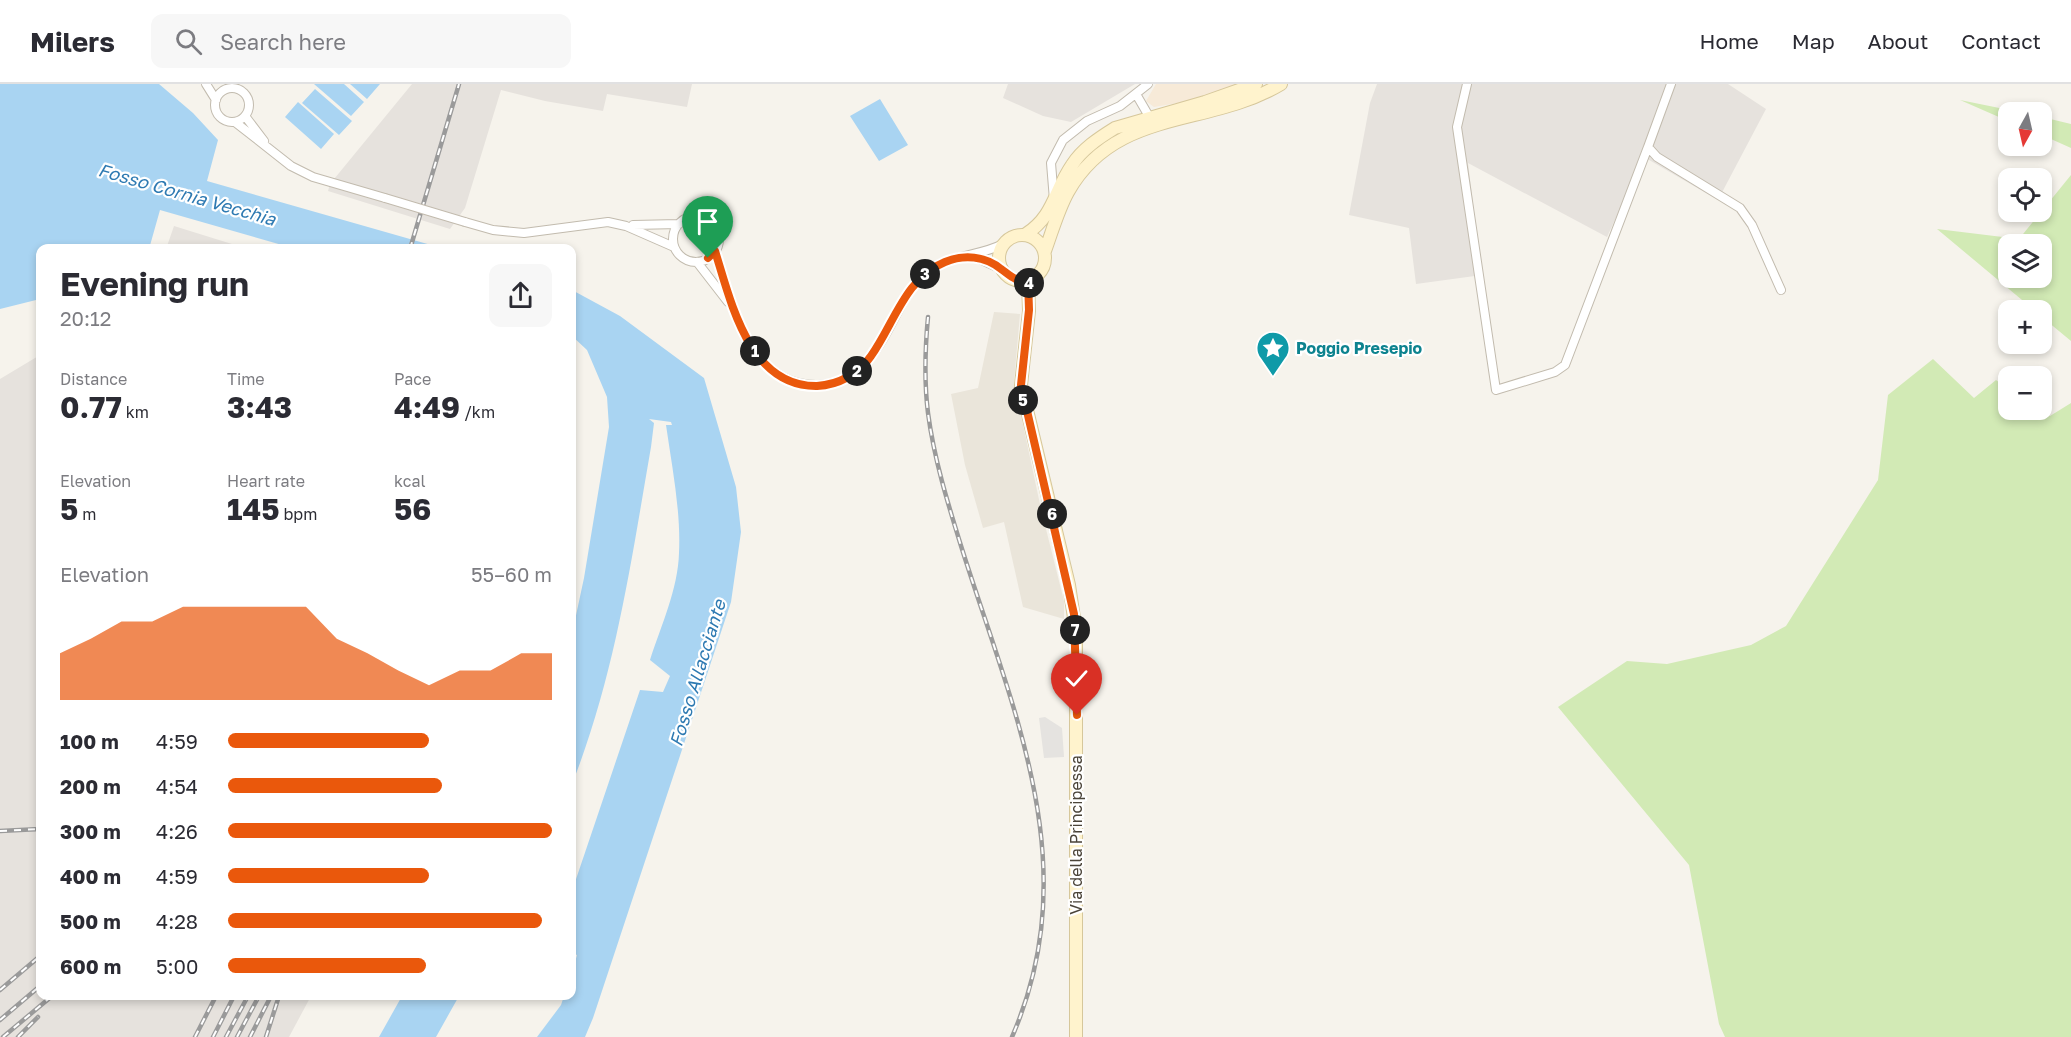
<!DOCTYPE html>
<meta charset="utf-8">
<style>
body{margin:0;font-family:"Golos Text",sans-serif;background:#f7f7f7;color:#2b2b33;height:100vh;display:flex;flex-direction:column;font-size:22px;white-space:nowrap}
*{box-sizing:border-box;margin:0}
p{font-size:20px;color:#7c7c81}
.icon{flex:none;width:33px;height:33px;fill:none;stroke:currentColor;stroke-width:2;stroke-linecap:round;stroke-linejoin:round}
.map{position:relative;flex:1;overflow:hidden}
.side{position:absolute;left:36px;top:160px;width:540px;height:756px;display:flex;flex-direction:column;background:#fff;border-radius:12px;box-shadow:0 3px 9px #0003}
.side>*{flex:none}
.needle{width:39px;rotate:188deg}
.buttons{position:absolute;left:1998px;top:18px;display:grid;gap:12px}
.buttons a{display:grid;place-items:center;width:54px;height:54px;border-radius:12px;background:#fff;box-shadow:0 3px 9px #0003;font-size:30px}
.pin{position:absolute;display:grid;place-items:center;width:51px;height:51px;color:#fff;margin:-62px -26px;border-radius:50% 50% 50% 0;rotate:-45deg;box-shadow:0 0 6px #0007}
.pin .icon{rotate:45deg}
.km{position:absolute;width:30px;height:30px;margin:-15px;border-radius:50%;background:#222;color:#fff;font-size:16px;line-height:30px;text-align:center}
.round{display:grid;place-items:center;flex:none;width:63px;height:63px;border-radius:12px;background:#f7f7f7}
.headline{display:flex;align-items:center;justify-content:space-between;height:102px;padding:0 24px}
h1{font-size:33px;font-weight:700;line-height:45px}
.metrics{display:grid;grid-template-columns:repeat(3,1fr);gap:9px;height:102px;padding:6px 24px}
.metrics div{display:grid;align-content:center}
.metrics b{font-size:30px;font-weight:700}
.metrics small{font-size:16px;font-weight:400}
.metrics p{font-size:16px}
.chart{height:168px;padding:12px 24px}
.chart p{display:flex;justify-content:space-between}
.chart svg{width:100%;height:108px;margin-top:6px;fill:#ea580c;opacity:.7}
ul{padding:0 24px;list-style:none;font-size:20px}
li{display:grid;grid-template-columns:96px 72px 1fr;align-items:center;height:45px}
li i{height:15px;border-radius:8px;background:#ea580c}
header{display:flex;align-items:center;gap:36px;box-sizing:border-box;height:84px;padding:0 30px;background:#fff;border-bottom:2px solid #e1e1e2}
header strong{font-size:28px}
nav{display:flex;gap:33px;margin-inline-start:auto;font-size:21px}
.search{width:420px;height:54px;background:#f7f7f7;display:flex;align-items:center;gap:15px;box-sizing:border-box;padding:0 21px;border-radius:12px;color:#7c7c81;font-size:22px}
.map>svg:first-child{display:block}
</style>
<header>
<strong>Milers</strong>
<div class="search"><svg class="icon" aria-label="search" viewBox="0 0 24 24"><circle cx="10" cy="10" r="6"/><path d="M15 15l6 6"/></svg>Search here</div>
<nav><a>Home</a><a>Map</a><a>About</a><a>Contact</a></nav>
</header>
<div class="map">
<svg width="2071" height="953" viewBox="0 0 2071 953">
<rect width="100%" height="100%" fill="#f6f3ec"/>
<path fill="#eae5da" d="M 994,228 L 1020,230 L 1014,298 L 1041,425 L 1064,517 L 1064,535 L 1023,523 L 1004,438 L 983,444 L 965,381 L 951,310 L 978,304 Z"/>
<path fill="#f7ead8" d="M 1156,0 L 1242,0 L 1184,18 L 1154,23 L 1146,17 Z"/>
<path fill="#e6e2dd" d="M 412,0 L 692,0 L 687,23 L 607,10 L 603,27 L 545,17 L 501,6 L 465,124 L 450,145 L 328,107 L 330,100 Z
M 1008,0 L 1135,0 L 1071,38 L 1043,32 L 1003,14 Z
M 1377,0 L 1728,0 L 1766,25 L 1718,116 L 1644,73 L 1607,153 L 1468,79 L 1482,191 L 1416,200 L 1409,144 L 1349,131 L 1370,19 Z
M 174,142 L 248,165 L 166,165 Z
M 40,271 L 40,912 L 311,912 L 289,953 L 0,953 L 0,295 Z"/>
<path fill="#d2eab5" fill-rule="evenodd" d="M 1960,16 L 2019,28 L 2008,28 L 2008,37 Z
M 2042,33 L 2071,40 L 2071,64 L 2042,51 Z
M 2071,91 L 2071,257 L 2042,233 L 2042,226 L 2034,226 L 1937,145 L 2019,155 ZM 2008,160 L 2042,160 L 2042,194 L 2008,194 Z
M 1933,275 L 1974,314 L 1996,296 L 2008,305 L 2008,326 L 2040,326 L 2050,332 L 2071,319 L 2071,953 L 1725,953 L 1719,940 L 1689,781 L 1558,623 L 1627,577 L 1667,580 L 1751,561 L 1786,542 L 1878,396 L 1888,311 Z"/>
<path fill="#e5e3e0" d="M 1045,633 L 1062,644 L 1064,673 L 1044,674 L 1039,634 Z"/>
<path fill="#a9d4f2" d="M 0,0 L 159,0 L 193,29 L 218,56 L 207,97 L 445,165 L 296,165 L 160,126 L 149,165 L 40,165 L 40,215 L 0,225 Z
M 314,0 L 344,0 L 364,18 L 351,32 Z
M 350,0 L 380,0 L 367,15 Z
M 315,5 L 352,37 L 339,51 L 302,19 Z
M 880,15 L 908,61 L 879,77 L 850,32 Z
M 298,18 L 334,50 L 321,65 L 285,33 Z
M 572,206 L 620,232 L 704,294 L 736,403 L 741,448 L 731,518 L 593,934 L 585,953 L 537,953 L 561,921 L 564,912 L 572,912 L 572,889 L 577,871 L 572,869 L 572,807 L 640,606 L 663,608 L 670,592 L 650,576 C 661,542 678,505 679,469 C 681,427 672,383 666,341 L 672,341 L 671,338 L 649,335 L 654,339 L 651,363 C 631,478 615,592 572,700 L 572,550 L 584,494 L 609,343 L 607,313 L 587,266 L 572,252 Z
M 402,912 L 459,912 L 436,953 L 379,953 Z"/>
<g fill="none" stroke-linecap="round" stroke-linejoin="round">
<g stroke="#c2bbae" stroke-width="10">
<path id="minor" d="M 206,0 L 216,16
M 1467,0 L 1457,43 L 1496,306 L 1555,288 L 1565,281 L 1648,63
M 1671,0 L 1648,63 L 1657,73 L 1740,124 L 1752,141 L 1781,206
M215 21a17 17 0 1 1 34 0a17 17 0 1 1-34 0Z
M 1136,10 L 1150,34
M 245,32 L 264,57
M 235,38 L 291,82 L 313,93 L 385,114
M 1054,116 L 1051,79 L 1063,56 L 1087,37 L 1120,22 L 1148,0
M673 155a23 23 0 1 1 46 0a23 23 0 1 1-46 0Z
M 465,138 L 493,146 L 524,149 L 608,138 L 626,142 L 674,163
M 633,141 L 679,140
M 715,167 C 731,218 749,303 818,301 C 838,301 856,291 869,275 C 892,249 899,212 927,188 C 948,170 979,173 1003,160
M 973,172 L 1001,185
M 697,178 L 728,218"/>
</g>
<g stroke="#d6c79b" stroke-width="14">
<path id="secondary" d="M 1026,150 C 1054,132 1054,107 1072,81 C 1082,65 1099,54 1115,44 L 1205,18 L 1256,0
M999 174a23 23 0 1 1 46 0a23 23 0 1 1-46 0Z
M 1045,167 C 1052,148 1058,126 1068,108 C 1116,23 1208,44 1281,0
M 1028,196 L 1029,227 L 1021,301 L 1069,501 L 1076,547 L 1076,953"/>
</g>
<use href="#minor" stroke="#fff" stroke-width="8"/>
<use href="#secondary" stroke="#fff3cd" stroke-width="12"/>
<g stroke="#9a9a9a" stroke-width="4.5">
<path id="rail" d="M 410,165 L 459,0
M 928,233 C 925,265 924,297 928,329 C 934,375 948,420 962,465 C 1014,630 1086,782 1012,953
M 0,747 L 40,745
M 0,906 L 40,872
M 0,936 L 40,902
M 3,953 L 52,912
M 18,953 L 38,933
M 195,953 L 216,912
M 213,953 L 234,912
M 226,953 L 248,912
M 237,953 L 259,912
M 250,953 L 271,912
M 266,953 L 279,912"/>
</g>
<use href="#rail" stroke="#fff" stroke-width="2" stroke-dasharray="7" stroke-linecap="butt"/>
<g stroke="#c2bbae" stroke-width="10" stroke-linecap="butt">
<path id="minor-bridge" d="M 385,114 L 465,138"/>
</g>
<use href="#minor-bridge" stroke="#fff" stroke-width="8"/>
</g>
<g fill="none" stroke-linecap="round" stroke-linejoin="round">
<g stroke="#fff" stroke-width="12">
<path id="route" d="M 708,174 L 715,167 C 731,218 749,303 817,302 C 838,301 859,290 871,272 C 894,240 905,194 945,178 C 964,170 985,172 1001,185 C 1011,192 1015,198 1028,196 L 1029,226 L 1021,301 L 1074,530 L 1077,631"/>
</g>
<use href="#route" stroke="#ea580c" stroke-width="8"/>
</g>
<defs>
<g id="sight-pin" transform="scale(1.725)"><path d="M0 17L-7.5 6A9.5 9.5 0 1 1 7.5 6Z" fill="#0f9aa8" stroke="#fff"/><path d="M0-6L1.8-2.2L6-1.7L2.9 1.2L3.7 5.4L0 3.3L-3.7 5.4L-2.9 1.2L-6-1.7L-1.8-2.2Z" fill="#fff"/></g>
</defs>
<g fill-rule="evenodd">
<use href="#sight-pin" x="1273" y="264"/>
</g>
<g text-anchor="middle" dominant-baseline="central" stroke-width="4.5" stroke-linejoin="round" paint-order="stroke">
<g font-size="16" font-weight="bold" fill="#0d838f" stroke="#fff" text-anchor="start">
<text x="1296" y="264">Poggio Presepio</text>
</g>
<g font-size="16" fill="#4b4439" stroke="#fff">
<text transform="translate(1076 751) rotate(-90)">Via della Principessa</text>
</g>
<g font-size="18" font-style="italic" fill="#2e7ab2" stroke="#fff">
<text transform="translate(187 110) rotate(16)">Fosso Cornia Vecchia</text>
<text transform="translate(697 589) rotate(-73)">Fosso Allacciante</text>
</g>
</g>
</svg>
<div class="buttons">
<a><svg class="needle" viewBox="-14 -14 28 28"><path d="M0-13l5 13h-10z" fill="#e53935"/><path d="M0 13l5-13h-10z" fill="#7c7c81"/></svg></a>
<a><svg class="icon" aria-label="locate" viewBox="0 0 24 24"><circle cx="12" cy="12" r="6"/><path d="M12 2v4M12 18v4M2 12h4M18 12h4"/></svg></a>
<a><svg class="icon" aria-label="layers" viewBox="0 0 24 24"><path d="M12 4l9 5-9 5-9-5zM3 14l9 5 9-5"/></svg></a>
<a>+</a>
<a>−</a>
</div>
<div class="pin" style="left:708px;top:174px;background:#1e9e55"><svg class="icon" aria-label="arrive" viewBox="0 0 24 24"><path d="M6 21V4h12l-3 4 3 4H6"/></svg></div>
<div class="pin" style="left:1077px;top:631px;background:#d93025"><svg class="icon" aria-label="check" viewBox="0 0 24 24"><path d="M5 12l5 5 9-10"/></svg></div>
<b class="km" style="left:755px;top:267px">1</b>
<b class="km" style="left:857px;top:287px">2</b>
<b class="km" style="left:925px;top:190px">3</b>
<b class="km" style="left:1029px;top:199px">4</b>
<b class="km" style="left:1023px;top:316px">5</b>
<b class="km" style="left:1052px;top:430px">6</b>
<b class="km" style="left:1075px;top:546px">7</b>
<section class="side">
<div class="headline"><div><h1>Evening run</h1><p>20:12</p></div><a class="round"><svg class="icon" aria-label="share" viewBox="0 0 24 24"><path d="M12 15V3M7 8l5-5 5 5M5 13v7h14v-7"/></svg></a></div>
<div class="metrics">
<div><p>Distance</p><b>0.77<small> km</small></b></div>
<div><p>Time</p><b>3:43</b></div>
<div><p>Pace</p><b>4:49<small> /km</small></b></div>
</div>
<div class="metrics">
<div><p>Elevation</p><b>5<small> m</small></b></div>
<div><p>Heart rate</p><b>145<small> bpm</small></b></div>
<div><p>kcal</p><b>56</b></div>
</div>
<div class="chart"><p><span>Elevation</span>55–60 m</p>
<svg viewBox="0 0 160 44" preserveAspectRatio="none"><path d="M0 44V25L10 19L20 12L30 12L40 6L50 6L60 6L70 6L80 6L90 19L100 25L110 32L120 38L130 32L140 32L150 25L160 25V44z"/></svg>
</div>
<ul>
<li><b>100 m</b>4:59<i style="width:62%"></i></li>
<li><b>200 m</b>4:54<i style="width:66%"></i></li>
<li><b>300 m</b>4:26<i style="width:100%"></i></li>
<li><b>400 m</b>4:59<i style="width:62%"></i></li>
<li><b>500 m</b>4:28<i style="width:97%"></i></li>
<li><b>600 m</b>5:00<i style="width:61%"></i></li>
</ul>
</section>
</div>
